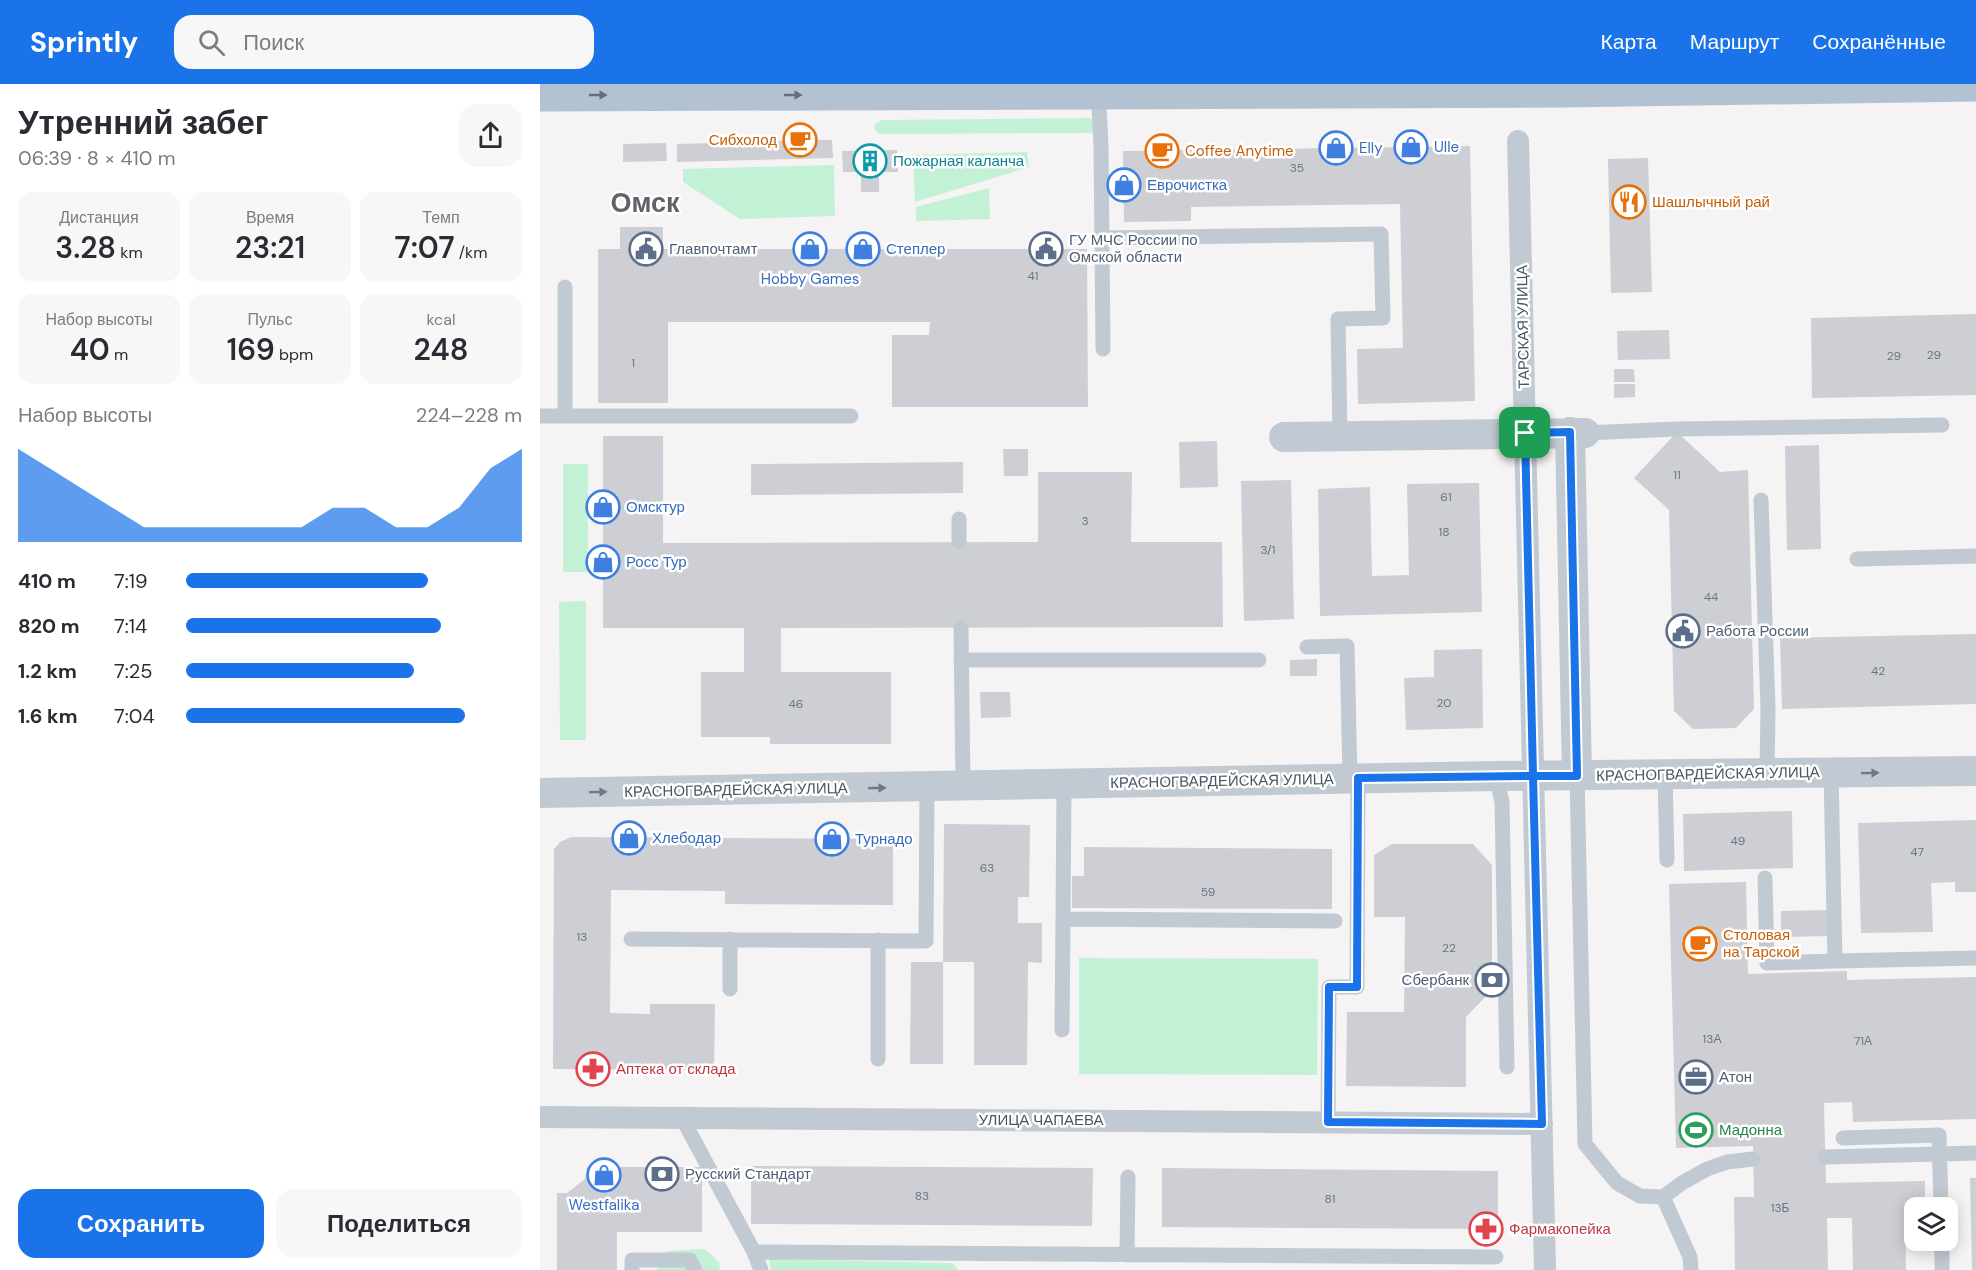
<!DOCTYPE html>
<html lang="ru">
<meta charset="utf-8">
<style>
body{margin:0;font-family:"DM Sans",sans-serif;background:#f7f7f7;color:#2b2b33;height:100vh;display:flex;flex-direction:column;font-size:22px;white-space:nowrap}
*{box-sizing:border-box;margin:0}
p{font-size:20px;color:#7c7c81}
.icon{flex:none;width:33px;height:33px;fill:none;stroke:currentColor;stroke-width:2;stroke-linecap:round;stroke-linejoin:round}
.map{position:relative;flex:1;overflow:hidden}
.side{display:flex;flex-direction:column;background:#fff;width:540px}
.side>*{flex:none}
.fabs{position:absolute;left:1364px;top:1113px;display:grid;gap:12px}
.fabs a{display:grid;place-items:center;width:54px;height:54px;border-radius:12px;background:#fff;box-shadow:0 3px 15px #0003;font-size:30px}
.pin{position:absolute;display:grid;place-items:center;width:51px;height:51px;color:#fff;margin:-26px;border-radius:12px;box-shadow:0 3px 9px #0006}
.round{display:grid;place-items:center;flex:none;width:63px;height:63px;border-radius:18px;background:#f7f7f7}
.summary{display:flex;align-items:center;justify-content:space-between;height:102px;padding:0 18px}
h1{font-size:33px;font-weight:600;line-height:45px}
.metrics{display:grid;grid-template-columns:repeat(3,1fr);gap:9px;height:102px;padding:6px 18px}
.metrics div{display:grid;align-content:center;border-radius:15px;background:#f7f7f7;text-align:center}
.metrics b{font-size:30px;font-weight:600}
.metrics small{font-size:16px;font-weight:400}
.metrics p{font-size:16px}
.chart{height:168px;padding:12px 18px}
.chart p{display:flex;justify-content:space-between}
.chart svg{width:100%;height:108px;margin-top:6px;fill:#1a73e8;opacity:.7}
.primary-button{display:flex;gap:12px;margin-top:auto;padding:12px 18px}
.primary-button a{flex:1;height:69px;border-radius:18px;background:#1a73e8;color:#fff;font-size:24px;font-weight:600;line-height:69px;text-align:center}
.primary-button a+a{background:#f7f7f7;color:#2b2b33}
ul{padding:0 18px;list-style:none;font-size:20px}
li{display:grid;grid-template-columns:96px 72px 1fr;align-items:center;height:45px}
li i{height:15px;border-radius:8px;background:#1a73e8}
header{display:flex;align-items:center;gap:36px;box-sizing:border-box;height:84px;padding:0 30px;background:#1a73e8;color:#fff}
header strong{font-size:28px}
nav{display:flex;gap:33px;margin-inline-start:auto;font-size:21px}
.search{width:420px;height:54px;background:#f7f7f7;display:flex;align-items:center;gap:15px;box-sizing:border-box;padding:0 21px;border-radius:18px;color:#7c7c81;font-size:22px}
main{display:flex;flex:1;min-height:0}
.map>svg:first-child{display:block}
</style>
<header>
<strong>Sprintly</strong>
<div class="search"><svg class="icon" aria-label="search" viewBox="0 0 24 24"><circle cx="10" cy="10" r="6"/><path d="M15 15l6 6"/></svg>Поиск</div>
<nav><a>Карта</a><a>Маршрут</a><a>Сохранённые</a></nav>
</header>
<main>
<section class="side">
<div class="summary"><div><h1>Утренний забег</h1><p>06:39 · 8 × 410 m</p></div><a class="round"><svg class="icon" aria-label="share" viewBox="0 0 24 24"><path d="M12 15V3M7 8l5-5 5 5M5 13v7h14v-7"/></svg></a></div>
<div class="metrics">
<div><p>Дистанция</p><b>3.28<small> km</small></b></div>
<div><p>Время</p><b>23:21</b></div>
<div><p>Темп</p><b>7:07<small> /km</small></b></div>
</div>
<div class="metrics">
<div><p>Набор высоты</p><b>40<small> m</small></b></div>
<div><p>Пульс</p><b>169<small> bpm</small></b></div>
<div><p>kcal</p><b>248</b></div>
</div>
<div class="chart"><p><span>Набор высоты</span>224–228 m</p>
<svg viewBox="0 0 160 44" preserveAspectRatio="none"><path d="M0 44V6L10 14L20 22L30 30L40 38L50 38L60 38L70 38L80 38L90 38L100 30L110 30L120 38L130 38L140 30L150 14L160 6V44z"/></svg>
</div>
<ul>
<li><b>410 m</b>7:19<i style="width:72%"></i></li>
<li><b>820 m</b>7:14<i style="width:76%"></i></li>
<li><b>1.2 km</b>7:25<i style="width:68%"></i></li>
<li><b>1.6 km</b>7:04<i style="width:83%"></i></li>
</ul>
<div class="primary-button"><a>Сохранить</a><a>Поделиться</a></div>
</section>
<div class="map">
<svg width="1436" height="1186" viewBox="0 0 1436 1186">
<rect width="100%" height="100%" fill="#f5f3f3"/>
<path fill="#c3f1d5" d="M 550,34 L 555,37 L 555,47 L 551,49 L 342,50 L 338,50 L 335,45 L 335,40 L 342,36 Z
M 487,68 L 489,83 L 375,118 L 373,71 Z
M 294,81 L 295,132 L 200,135 L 143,98 L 143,85 Z
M 449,104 L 450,135 L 376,137 L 376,123 Z
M 23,380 L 48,380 L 48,488 L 23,488 Z
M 46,517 L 46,656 L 20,656 L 19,518 Z
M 539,874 L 778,875 L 777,991 L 539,990 Z
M 165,1165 L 179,1178 L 180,1186 L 116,1186 L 128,1167 Z
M 229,1175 L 413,1179 L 418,1186 L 231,1186 Z"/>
<path fill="#cdcfd5" d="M 278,56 L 292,56 L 293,74 L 137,78 L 137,60 Z
M 126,59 L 127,77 L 83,78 L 83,60 Z
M 930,62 L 935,317 L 818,320 L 817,265 L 863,264 L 860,120 L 651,123 L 651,137 L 584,138 L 583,67 Z
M 357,66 L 358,88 L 339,88 L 339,108 L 321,108 L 321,88 L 303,88 L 302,67 Z
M 1108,74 L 1112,208 L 1071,209 L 1068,75 Z
M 80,143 L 123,143 L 123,165 L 547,165 L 548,323 L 352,323 L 352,251 L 389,251 L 390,238 L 128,238 L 128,319 L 58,319 L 58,165 L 80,165 Z
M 1436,230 L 1436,311 L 1272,314 L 1271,234 Z
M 1129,246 L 1130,275 L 1078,276 L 1077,247 Z
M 1074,285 L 1094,285 L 1095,298 L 1074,298 Z
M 1074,300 L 1095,300 L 1095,313 L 1074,314 Z
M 1137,348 L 1180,388 L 1208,386 L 1214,625 L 1196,644 L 1153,645 L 1134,627 L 1129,426 L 1094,394 Z
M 63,352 L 123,352 L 123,459 L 498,458 L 498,388 L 592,388 L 591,458 L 682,458 L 683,543 L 241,544 L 241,588 L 351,588 L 351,660 L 230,660 L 230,653 L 161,653 L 161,588 L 204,588 L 204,544 L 63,544 Z
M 677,357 L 678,403 L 640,404 L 639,358 Z
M 1279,361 L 1281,465 L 1247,466 L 1245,362 Z
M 463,365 L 488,365 L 488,392 L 464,392 Z
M 423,378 L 423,409 L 211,411 L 211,380 Z
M 751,396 L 754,535 L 704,537 L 701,397 Z
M 939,399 L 942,528 L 780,532 L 778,405 L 830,403 L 832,492 L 869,491 L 867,400 Z
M 1436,550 L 1436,620 L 1242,625 L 1240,554 Z
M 942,565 L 943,644 L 866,646 L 864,594 L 894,593 L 894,566 Z
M 777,575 L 777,592 L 750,592 L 750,576 Z
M 440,608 L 470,608 L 471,633 L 441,634 Z
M 1252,727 L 1253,784 L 1144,787 L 1143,730 Z
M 1436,736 L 1436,808 L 1415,808 L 1415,798 L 1391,799 L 1393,848 L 1321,849 L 1318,739 Z
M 404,740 L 490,741 L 489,813 L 478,813 L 478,839 L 502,839 L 502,879 L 488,878 L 487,981 L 434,981 L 434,878 L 403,878 L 403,980 L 370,980 L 371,878 L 403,878 Z
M 31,753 L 353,755 L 353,821 L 185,820 L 185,807 L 71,806 L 70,929 L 110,930 L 110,920 L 175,920 L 174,986 L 13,985 L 14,765 L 20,758 Z
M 852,760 L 933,760 L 952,781 L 952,906 L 926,933 L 926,1003 L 806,1002 L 807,928 L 864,928 L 865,833 L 834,833 L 834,771 Z
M 544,763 L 792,765 L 792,825 L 532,824 L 532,792 L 544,792 Z
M 1206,798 L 1208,890 L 1307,887 L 1307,896 L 1436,893 L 1436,1035 L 1313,1038 L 1312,1018 L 1284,1019 L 1286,1099 L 1385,1097 L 1385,1124 L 1374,1124 L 1374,1132 L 1365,1132 L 1366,1186 L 1313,1186 L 1312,1134 L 1287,1134 L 1288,1186 L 1195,1186 L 1194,1113 L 1214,1113 L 1213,1062 L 1136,1064 L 1129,800 Z
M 1290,826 L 1291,852 L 1241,853 L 1241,827 Z
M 211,1082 L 553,1084 L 552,1142 L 211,1140 Z
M 47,1083 L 162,1083 L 162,1148 L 77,1148 L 77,1186 L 17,1186 L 17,1109 L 27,1109 L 45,1095 Z
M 622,1084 L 958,1087 L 958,1145 L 622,1143 Z
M 1430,1094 L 1436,1094 L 1436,1186 L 1432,1186 Z"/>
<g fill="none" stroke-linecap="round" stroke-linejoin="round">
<path stroke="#c1cad2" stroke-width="15" d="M 558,4 L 561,62 L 563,265
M 562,154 L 841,150 L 843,234 L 798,235 L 800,352
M 25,203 L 25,332
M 0,332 L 311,332
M 1045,349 L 1136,345 L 1402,341
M 1221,416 L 1228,625 L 1227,689
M 419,435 L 419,458
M 1317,475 L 1436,472
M 421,544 L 423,702
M 767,563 L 807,562 L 810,694
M 421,576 L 719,576
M 1291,689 L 1295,877 L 1436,874
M 1125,691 L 1127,776
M 956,692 L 962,718 L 967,983
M 1037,692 L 1045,1060 L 1077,1099 L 1100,1112 L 1123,1113 L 1142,1099 L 1167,1085 L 1187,1078 L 1213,1075
M 524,700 L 523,835 L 795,837
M 1225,794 L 1227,879 L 1295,877
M 91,855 L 386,857 L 387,703
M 190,905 L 190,855
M 522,946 L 523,835
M 338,975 L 338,856
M 142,1034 L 214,1168 L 956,1173
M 788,1038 L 789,903 L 817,903 L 818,694
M 1303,1054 L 1399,1051 L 1401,1124
M 1285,1073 L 1436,1069
M 1123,1113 L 1150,1173 L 1151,1186
M 1402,1156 L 1402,1186
M 214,1168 L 221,1186
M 587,1171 L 588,1093
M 92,1186 L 92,1176 L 150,1176 L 155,1186"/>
<path stroke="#c1cad2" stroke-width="22" d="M 978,57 L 1005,1186
M 0,1033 L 1002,1040"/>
<path stroke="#c1cad2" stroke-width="30" d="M 1030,348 L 1037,692
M 744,353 L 1045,349
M 0,709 L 956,692 L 1436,687"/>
<path stroke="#b3c2d1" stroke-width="33" d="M 0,11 L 1023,7 L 1436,1"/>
</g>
<defs><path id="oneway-solid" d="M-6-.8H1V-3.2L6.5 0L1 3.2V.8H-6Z" transform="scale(1.5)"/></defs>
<g fill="#64717d">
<use href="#oneway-solid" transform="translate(58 11)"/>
<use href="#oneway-solid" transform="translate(253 11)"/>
</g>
<g fill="#6e7983">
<use href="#oneway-solid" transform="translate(1330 689) rotate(-1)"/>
<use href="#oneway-solid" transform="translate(337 704) rotate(-1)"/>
<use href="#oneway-solid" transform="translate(58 708) rotate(-1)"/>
</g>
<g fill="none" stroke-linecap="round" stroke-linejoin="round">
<g stroke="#fff" stroke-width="12">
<path id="route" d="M 985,349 L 993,692 L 818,694 L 817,903 L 789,903 L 788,1038 L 1002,1040 L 993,692 L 1037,692 L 1030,348 L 985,349"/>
</g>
<use href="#route" stroke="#1a73e8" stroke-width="8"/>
</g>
<defs>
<g id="cafe-ring" transform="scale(1.725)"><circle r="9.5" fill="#fff" stroke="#e8710a" stroke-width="1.5"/><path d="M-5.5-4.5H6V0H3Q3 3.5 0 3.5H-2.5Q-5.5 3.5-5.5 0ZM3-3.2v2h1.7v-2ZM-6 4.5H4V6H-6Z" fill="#e8710a"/></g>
<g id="shop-ring" transform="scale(1.725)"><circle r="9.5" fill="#fff" stroke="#3f7fe0" stroke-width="1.5"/><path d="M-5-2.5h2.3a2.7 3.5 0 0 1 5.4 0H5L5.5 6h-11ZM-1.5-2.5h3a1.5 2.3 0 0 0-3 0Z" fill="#3f7fe0"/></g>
<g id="building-ring" transform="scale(1.725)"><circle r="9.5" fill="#fff" stroke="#0f9aa8" stroke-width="1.5"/><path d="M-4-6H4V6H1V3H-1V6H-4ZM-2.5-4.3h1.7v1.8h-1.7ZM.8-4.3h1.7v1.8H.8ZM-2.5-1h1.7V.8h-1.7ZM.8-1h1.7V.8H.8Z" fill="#0f9aa8"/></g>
<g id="restaurant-ring" transform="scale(1.725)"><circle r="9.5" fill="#fff" stroke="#e8710a" stroke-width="1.5"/><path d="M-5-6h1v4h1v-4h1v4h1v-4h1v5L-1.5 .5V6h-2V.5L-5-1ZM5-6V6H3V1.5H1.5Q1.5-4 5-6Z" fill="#e8710a"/></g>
<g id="civic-ring" transform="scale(1.725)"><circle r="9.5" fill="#fff" stroke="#5c6f8a" stroke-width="1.5"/><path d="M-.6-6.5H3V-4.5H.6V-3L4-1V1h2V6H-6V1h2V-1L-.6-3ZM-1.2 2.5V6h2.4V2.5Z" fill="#5c6f8a"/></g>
<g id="bank-ring" transform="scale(1.725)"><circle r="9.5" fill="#fff" stroke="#5c6f8a" stroke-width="1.5"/><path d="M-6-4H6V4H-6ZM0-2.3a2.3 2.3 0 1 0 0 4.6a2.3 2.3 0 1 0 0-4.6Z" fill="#5c6f8a"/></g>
<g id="pharmacy-ring" transform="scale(1.725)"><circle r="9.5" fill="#fff" stroke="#e0444e" stroke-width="1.5"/><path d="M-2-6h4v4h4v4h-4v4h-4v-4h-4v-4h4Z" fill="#e0444e"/></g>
<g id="office-ring" transform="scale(1.725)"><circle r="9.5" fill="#fff" stroke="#5c6f8a" stroke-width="1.5"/><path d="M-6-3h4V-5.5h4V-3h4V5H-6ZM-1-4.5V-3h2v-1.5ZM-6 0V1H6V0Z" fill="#5c6f8a"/></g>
<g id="stadium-ring" transform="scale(1.725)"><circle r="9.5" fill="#fff" stroke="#2e9e5b" stroke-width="1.5"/><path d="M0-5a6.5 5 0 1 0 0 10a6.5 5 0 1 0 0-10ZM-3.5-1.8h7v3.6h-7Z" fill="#2e9e5b"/></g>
</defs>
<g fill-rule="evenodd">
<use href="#cafe-ring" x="260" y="56"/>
<use href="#shop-ring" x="871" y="63"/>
<use href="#shop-ring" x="796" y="64"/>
<use href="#cafe-ring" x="622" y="67"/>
<use href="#building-ring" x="330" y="77"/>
<use href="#shop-ring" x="584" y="101"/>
<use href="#restaurant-ring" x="1089" y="118"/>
<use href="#civic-ring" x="106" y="165"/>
<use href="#shop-ring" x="270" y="165"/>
<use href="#shop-ring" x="323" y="165"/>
<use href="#civic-ring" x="506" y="165"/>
<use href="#shop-ring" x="63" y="423"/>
<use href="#shop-ring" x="63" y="478"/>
<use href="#civic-ring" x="1143" y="547"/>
<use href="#shop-ring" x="89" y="754"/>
<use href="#shop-ring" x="292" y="755"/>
<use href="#cafe-ring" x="1160" y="860"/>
<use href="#bank-ring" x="952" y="896"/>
<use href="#pharmacy-ring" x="53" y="985"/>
<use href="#office-ring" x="1156" y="993"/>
<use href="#stadium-ring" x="1156" y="1046"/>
<use href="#bank-ring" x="122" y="1090"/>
<use href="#shop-ring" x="64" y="1091"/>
<use href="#pharmacy-ring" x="946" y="1145"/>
</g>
<g text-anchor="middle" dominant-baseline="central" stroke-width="5" stroke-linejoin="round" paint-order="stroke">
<g font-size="12" fill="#6b747e">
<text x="757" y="84">35</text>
<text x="493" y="192">41</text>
<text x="1394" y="271">29</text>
<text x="1354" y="272">29</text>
<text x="93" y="279">1</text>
<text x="1137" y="391">11</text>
<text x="906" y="413">61</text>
<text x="545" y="437">3</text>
<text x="904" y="448">18</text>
<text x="728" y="466">3/1</text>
<text x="1171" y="513">44</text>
<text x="1338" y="587">42</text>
<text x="904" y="619">20</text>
<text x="256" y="620">46</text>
<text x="1198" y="757">49</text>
<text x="1377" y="768">47</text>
<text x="447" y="784">63</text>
<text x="668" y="808">59</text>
<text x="42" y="853">13</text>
<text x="909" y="864">22</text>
<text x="1172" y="955">13А</text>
<text x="1323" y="957">71А</text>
<text x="382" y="1112">83</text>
<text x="790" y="1115">81</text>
<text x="1240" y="1124">13Б</text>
</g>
<g font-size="15" fill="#c56008" stroke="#fff" text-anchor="start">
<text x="237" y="56" text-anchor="end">Сибхолод</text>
<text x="645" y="67">Coffee Anytime</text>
<text x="1112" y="118">Шашлычный рай</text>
<text x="1183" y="851">Столовая<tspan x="1183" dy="17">на Тарской</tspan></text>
</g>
<g font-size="15" fill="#366cbe" stroke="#fff" text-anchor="start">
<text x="894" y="63">Ulle</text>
<text x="819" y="64">Elly</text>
<text x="607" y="101">Еврочистка</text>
<text x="346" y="165">Степлер</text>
<text x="270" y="195" text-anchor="middle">Hobby Games</text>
<text x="86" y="423">Омсктур</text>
<text x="86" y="478">Росс Тур</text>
<text x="112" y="754">Хлебодар</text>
<text x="315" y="755">Турнадо</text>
<text x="64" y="1121" text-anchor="middle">Westfalika</text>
</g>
<g font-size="15" fill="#0d838f" stroke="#fff" text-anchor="start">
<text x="353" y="77">Пожарная каланча</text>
</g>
<g font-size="15" fill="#4e5e75" stroke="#fff" text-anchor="start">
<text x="529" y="156">ГУ МЧС России по<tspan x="529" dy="17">Омской области</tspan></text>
<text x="129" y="165">Главпочтамт</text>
<text x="1166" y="547">Работа России</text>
<text x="929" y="896" text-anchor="end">Сбербанк</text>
<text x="1179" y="993">Атон</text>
<text x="145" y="1090">Русский Стандарт</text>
</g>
<g font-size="15" fill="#4a5661" stroke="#fff">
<text transform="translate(983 243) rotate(-91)">ТАРСКАЯ УЛИЦА</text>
<text transform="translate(1168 690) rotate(-1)">КРАСНОГВАРДЕЙСКАЯ УЛИЦА</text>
<text transform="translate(682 697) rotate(-1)">КРАСНОГВАРДЕЙСКАЯ УЛИЦА</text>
<text transform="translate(196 706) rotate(-1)">КРАСНОГВАРДЕЙСКАЯ УЛИЦА</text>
<text x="501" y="1036">УЛИЦА ЧАПАЕВА</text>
</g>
<g font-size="15" fill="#be3a42" stroke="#fff" text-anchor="start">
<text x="76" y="985">Аптека от склада</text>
<text x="969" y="1145">Фармакопейка</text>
</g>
<g font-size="15" fill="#27864d" stroke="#fff" text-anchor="start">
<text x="1179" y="1046">Мадонна</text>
</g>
<g font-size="27" font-weight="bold" fill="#5f6368" stroke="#fff">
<text x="105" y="118">Омск</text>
</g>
</g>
</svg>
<div class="fabs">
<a><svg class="icon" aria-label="layers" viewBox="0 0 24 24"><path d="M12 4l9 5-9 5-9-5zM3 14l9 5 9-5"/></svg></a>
</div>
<div class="pin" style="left:985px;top:349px;background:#1e9e55"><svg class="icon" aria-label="arrive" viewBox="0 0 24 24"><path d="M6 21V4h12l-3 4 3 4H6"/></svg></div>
</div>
</main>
